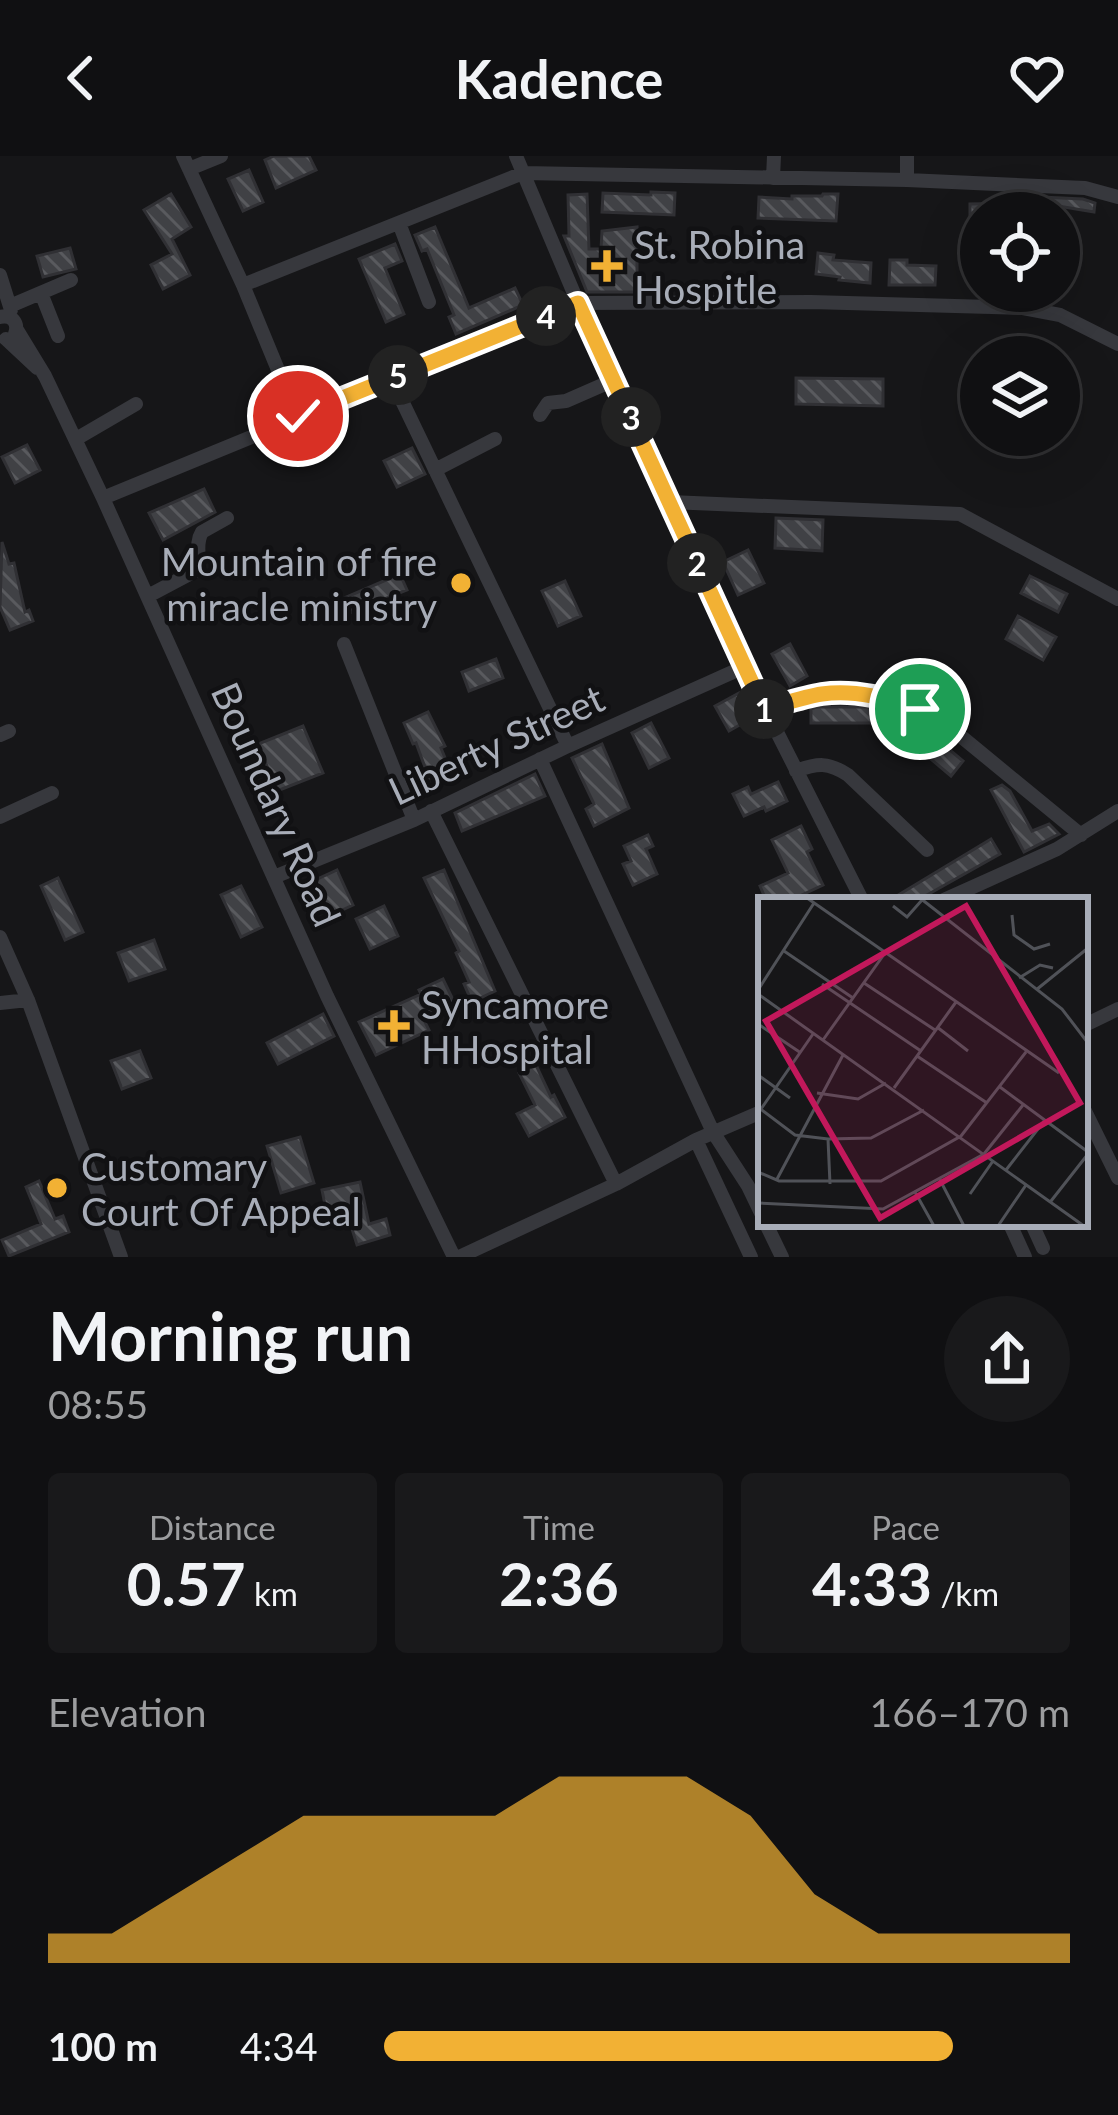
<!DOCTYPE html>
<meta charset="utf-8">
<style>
body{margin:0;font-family:Lato,sans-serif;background:#19191b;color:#f1f3f6;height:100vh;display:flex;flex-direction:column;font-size:45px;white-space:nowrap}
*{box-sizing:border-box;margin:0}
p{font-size:39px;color:#9c9d9f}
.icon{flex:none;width:66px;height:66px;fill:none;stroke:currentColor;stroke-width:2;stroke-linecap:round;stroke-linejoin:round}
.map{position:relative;height:1101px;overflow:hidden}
.panel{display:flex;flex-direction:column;background:#101012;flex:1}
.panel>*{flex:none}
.fabs{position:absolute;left:960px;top:36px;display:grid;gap:24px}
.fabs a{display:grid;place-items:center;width:120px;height:120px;border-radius:50%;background:#101012;box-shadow:0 12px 48px #0002,0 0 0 3px #303032;font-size:60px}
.pin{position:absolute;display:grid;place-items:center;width:102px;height:102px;color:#fff;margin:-51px;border:6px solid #fff;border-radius:50%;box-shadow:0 3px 12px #0007}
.km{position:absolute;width:60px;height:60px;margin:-30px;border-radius:50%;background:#222;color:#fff;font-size:33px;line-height:60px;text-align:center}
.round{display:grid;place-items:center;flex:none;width:126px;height:126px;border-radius:63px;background:#19191b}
.overview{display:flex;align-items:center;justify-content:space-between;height:204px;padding:0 48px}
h1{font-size:66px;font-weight:700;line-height:90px}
.metrics{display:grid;grid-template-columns:repeat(3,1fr);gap:18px;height:204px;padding:12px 48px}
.metrics div{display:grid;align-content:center;border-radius:12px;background:#19191b;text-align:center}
.metrics b{font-size:60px;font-weight:700}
.metrics small{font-size:33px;font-weight:400}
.metrics p{font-size:33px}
.chart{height:336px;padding:24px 48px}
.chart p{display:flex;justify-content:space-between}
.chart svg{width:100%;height:216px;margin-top:12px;fill:#f2b134;opacity:.7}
ul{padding:0 48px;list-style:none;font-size:39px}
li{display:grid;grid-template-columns:192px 144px 1fr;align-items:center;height:90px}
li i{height:30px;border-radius:15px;background:#f2b134}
header{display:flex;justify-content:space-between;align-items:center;height:156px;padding:0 48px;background:#101012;font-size:54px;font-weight:700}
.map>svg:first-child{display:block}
</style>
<header><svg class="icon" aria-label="back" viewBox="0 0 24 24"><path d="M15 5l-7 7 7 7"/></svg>Kadence<svg class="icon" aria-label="heart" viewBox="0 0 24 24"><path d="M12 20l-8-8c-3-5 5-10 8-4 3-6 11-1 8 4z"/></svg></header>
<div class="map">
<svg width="1118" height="1101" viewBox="0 0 1118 1101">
<defs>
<pattern id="building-back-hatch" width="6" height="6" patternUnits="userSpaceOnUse" patternTransform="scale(3)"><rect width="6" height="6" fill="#404145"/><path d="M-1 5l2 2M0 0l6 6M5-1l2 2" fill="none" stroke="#595a5e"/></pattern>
</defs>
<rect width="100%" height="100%" fill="#161618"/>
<path fill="url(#building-back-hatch)" stroke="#303034" stroke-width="3" d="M 274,0 L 309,0 L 316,14 L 276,32 L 265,4 Z
M 249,14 L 263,46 L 243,55 L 228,23 Z
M 651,36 L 675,37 L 674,59 L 602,56 L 603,37 L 651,39 Z
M 171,38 L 191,71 L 172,83 L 190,119 L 163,133 L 151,109 L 172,98 L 144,54 Z
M 587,38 L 589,93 L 601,93 L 602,75 L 637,71 L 637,136 L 587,136 L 564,80 L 569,80 L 568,39 Z
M 823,38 L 838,38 L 836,65 L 758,62 L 759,41 L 792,43 L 792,40 L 822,40 Z
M 1020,40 L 1083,43 L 1095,47 L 1094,56 L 1046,48 L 1045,57 L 981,57 L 981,73 L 970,73 L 970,48 L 1019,47 Z
M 435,71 L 469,152 L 515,132 L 523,149 L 456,178 L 449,161 L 454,159 L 427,93 L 422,95 L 415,79 Z
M 395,88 L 402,105 L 385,112 L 404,158 L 386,166 L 359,103 Z
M 70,92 L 76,113 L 43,121 L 37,100 Z
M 818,97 L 834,99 L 833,104 L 871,107 L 870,127 L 839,124 L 840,121 L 816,118 Z
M 890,104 L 907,104 L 907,109 L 936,110 L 935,129 L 889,129 Z
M 796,222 L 883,223 L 883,250 L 796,248 Z
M 27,289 L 40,314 L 15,327 L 2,301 Z
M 412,292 L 425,318 L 397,331 L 384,305 Z
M 204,333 L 215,356 L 163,384 L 149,357 Z
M 776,362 L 823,364 L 822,395 L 775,392 Z
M 2,386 L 9,408 L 14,407 L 25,456 L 29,454 L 33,465 L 10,474 L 0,451 Z
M 748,394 L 764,427 L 738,439 L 723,406 Z
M 400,418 L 407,434 L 350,457 L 344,442 Z
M 1030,420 L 1067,438 L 1058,456 L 1021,437 Z
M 565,425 L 581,460 L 558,470 L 542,435 Z
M 1018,460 L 1056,481 L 1043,504 L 1006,483 Z
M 790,488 L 807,520 L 790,530 L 772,498 Z
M 496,503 L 503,522 L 469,535 L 462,516 Z
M 739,537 L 752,562 L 729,575 L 715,550 Z
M 816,551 L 878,551 L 888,555 L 889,567 L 811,567 L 811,553 Z
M 428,556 L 445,590 L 441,592 L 450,614 L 429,622 L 416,587 L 413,588 L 404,567 Z
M 913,563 L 963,605 L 951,620 L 901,578 Z
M 651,567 L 669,602 L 649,612 L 632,577 Z
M 303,570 L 323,617 L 277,635 L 258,588 Z
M 602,588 L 629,652 L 594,670 L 586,653 L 594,648 L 572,602 Z
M 535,618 L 545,640 L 462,675 L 455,657 Z
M 778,626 L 787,645 L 766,655 L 764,651 L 744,660 L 733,638 L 748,631 L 751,638 Z
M 1002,629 L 1010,635 L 1032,675 L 1049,668 L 1059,678 L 1024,696 L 991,634 Z
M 801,670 L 812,693 L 807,696 L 823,729 L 791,744 L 766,744 L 760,730 L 788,717 L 772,684 Z
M 648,679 L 653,690 L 646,693 L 657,718 L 633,729 L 623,708 L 631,705 L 624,690 Z
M 991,683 L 1000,698 L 918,744 L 890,744 Z
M 337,714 L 353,749 L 327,761 L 311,726 Z
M 444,714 L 495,835 L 472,846 L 464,828 L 469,826 L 456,797 L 459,795 L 424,722 Z
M 58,722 L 83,776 L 65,784 L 41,730 Z
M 241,730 L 262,771 L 241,781 L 221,739 Z
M 384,750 L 398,780 L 370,793 L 356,763 Z
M 154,784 L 165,813 L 129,825 L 118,797 Z
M 443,823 L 456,850 L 424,864 L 429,874 L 376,899 L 359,866 L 421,838 L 419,834 Z
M 323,858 L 334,880 L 278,908 L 267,887 Z
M 140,895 L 151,922 L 122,933 L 111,905 Z
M 536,909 L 551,941 L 554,939 L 565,961 L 529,980 L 517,958 L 535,949 L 519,917 Z
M 300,981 L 314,1027 L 281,1037 L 267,990 Z
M 39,1025 L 55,1063 L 63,1060 L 69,1076 L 9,1100 L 2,1084 L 41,1068 L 26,1031 Z
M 360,1026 L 369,1068 L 386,1063 L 390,1079 L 357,1089 L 348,1060 L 328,1064 L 322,1034 Z"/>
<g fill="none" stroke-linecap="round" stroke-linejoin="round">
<path stroke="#37383d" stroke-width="14" d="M 183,0 L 243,129 L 297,260
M 516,0 L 578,147 L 744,511 L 862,744
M 189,13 L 221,0
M 773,22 L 774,0
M 907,24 L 907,0
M 399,67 L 429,146
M 0,119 L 11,154
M 243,129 L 523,17 L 907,24 L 1085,32 L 1118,41
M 41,137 L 58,180
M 10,150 L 71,124
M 0,161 C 12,158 19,167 15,178
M 17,174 L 45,220 L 103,342 L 327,840 L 454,1101
M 6,183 L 37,212
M 391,222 L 568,590
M 540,259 L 548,247 L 566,245 L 614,224
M 76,283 L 136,248
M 435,314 L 495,283
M 103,342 L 578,147 L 811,146 L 1023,152 L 1060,159 L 1118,188
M 670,346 L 960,358 L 1118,443
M 148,440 L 197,414 C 202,402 194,389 202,376 L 227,362
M 344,488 L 414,664
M 764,553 L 822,538 L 848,537 L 880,540 L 920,553 L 963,582 L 1081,679
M 0,579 L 9,575
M 540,603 L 713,976 L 748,1030 L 761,1057
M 796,615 C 818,607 828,606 848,619 L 927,694
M 431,655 L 616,1028
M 0,661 L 52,637
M 274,721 L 414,664 L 568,590 L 744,511
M 944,744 L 1057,693 L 1118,655
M 0,781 L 28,844 L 121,1101
M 0,847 L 28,844
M 1085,869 L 1118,853
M 1085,955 L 1118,1022
M 696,984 L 751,1101
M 766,1068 L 782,1101
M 1010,1068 L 1025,1101
M 1032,1068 L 1043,1092
M 459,1101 L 616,1028 L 696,984 L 761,956"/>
</g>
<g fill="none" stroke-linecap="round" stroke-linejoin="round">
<g stroke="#fff" stroke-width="24">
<path id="route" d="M 298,260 L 578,147 L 764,553 C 783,548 803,541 822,538 C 856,533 888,543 920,553"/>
</g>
<use href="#route" stroke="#f2b134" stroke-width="15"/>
</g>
<g fill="#f2b134" stroke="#111113" stroke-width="4.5">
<path d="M601 92h12v12h12v12h-12v12h-12v-12h-12v-12h12z"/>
<circle cx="461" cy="427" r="12"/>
<path d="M388 852h12v12h12v12h-12v12h-12v-12h-12v-12h12z"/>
<circle cx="57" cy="1032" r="12"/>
</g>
<g text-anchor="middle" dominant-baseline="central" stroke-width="9" stroke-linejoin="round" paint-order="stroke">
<g font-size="39" fill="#a8adb8" stroke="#111113" text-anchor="start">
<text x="634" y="88">St. Robina<tspan x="634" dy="45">Hospitle</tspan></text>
<text x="437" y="405" text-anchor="end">Mountain of fire<tspan x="437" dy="45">miracle ministry</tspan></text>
<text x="421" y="848">Syncamore<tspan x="421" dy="45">HHospital</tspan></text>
<text x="81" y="1010">Customary<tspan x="81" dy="45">Court Of Appeal</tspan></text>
</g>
<g font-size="39" fill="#a8adb8" stroke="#111113">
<text transform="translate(496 588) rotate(-25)">Liberty Street</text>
<text transform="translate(277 648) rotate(66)">Boundary Road</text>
</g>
</g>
<g transform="translate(758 741)">
<rect width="330" height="330" fill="#161618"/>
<path fill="none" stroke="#505258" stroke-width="3" d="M 49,1 L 301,176M 162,1 L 304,112 L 330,146M 135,9 L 149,20 L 164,3M 254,18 L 256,38 L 276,52 L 292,47M 26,54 L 95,101M 261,81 L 282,68 L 295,71M 106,86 L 177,133M 64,87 L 163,154M 0,93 L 56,6M 278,93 L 330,51M 0,97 L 326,329M 0,127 L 43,156M 179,130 L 210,154M 65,143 L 127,56M 159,159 L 229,206M 0,178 L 32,201M 242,190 L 330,255M 136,191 L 198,105M 59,196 L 100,202 L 128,186M 0,210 L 37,238 L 70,242 L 113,241 L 166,213M 3,212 L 55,137M 70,242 L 72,287M 248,273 L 287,223M 0,275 L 21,284 L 123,284 L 203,239 L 268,155M 181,281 L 206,329M 18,284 L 85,158M 157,295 L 176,329M 212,297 L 235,264M 293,304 L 330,257M 0,306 L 125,312 L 226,257 L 265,208M 240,329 L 268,288"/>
<path fill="#c2185b" fill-opacity="0.15" stroke="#c2185b" stroke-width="6" d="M 208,9 L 322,206 L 122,321 L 8,124 Z"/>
<rect width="330" height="330" fill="none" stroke="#a8adb8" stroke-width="6"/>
</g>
</svg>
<div class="fabs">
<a><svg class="icon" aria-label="locate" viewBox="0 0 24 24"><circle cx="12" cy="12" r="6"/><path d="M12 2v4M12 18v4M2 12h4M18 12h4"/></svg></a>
<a><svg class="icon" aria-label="layers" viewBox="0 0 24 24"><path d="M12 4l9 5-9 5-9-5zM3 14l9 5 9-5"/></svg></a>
</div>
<div class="pin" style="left:920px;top:553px;background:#1e9e55"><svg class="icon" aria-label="arrive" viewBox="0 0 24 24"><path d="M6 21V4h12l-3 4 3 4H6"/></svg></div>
<div class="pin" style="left:298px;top:260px;background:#d93025"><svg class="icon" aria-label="check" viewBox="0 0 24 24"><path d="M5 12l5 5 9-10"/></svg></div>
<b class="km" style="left:764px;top:553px">1</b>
<b class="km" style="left:697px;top:407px">2</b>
<b class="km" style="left:631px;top:261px">3</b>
<b class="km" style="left:546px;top:160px">4</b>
<b class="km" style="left:398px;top:219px">5</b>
</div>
<section class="panel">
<div class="overview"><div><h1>Morning run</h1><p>08:55</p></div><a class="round"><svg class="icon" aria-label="share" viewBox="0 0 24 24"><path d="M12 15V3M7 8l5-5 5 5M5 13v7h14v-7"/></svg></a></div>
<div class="metrics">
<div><p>Distance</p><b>0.57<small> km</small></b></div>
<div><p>Time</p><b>2:36</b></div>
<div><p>Pace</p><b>4:33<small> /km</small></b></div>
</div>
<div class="chart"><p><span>Elevation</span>166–170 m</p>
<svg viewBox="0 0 160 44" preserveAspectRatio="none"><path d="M0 44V38L10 38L20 30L30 22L40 14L50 14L60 14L70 14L80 6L90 6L100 6L110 14L120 30L130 38L140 38L150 38L160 38V44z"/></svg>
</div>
<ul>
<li><b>100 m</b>4:34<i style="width:83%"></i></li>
</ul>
</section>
